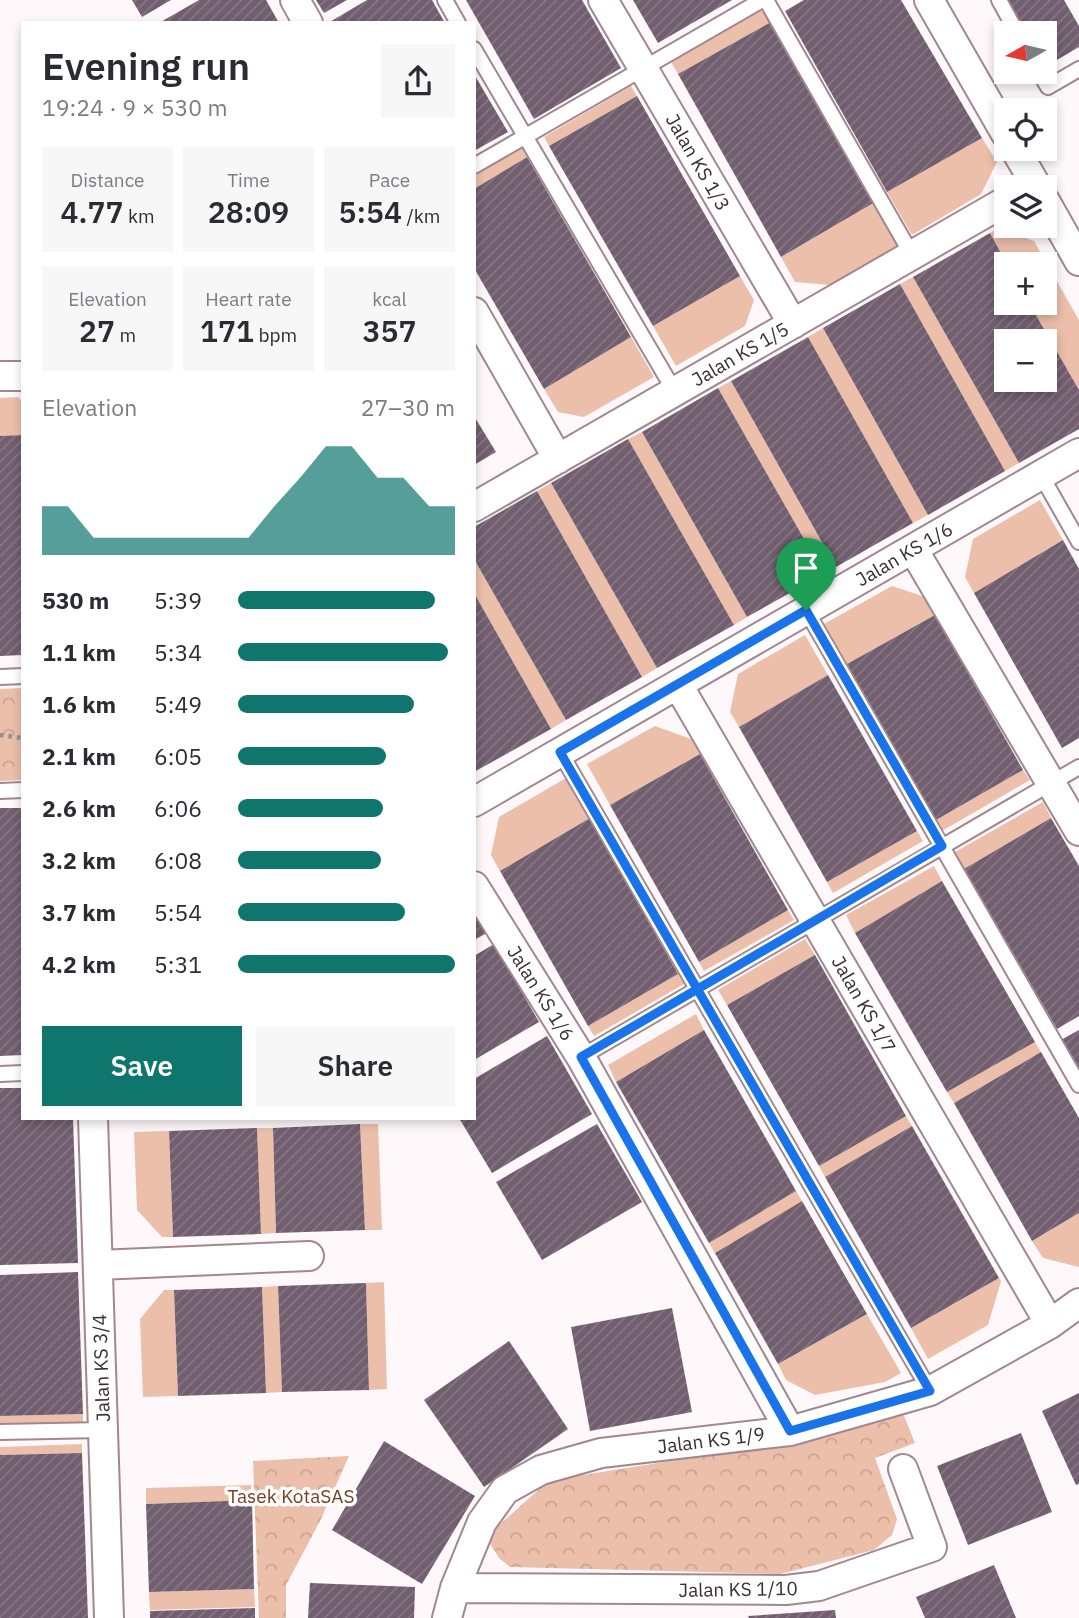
<!DOCTYPE html>
<meta charset="utf-8">
<style>
body{margin:0;font-family:"IBM Plex Sans",sans-serif;background:#f7f7f7;color:#2b2b33;height:100vh;display:flex;flex-direction:column;font-size:26px;white-space:nowrap}
*{box-sizing:border-box;margin:0}
p{font-size:23px;color:#7c7c81}
.icon{flex:none;width:38px;height:38px;fill:none;stroke:currentColor;stroke-width:2;stroke-linecap:round;stroke-linejoin:round}
.map{position:relative;flex:1;overflow:hidden}
.drawer{position:absolute;left:21px;top:21px;width:455px;height:1099px;display:flex;flex-direction:column;background:#fff;border-radius:0px;box-shadow:0 4px 10px #0003}
.drawer>*{flex:none}
.needle{width:46px;rotate:262deg}
.tools{position:absolute;left:994px;top:21px;display:grid;gap:14px}
.tools a{display:grid;place-items:center;width:63px;height:63px;border-radius:0px;background:#fff;box-shadow:0 4px 10px #0003;font-size:35px}
.pin{position:absolute;display:grid;place-items:center;width:60px;height:60px;color:#fff;margin:-72px -30px;border-radius:50% 50% 50% 0;rotate:-45deg;box-shadow:0 0 7px #0007}
.pin .icon{rotate:45deg}
.round{display:grid;place-items:center;flex:none;width:74px;height:74px;border-radius:0px;background:#f7f7f7}
.overview{display:flex;align-items:center;justify-content:space-between;height:119px;padding:0 21px}
h1{font-size:38px;font-weight:600;line-height:52px}
.metrics{display:grid;grid-template-columns:repeat(3,1fr);gap:10px;height:119px;padding:7px 21px}
.metrics div{display:grid;align-content:center;border-radius:0px;background:#f7f7f7;text-align:center}
.metrics b{font-size:30px;font-weight:600}
.metrics small{font-size:19px;font-weight:400}
.metrics p{font-size:19px}
.chart{height:196px;padding:14px 21px}
.chart p{display:flex;justify-content:space-between}
.chart svg{width:100%;height:126px;margin-top:7px;fill:#0f766e;opacity:.7}
.primary-button{display:flex;gap:14px;margin-top:auto;padding:14px 21px}
.primary-button a{flex:1;height:80px;border-radius:0px;background:#0f766e;color:#fff;font-size:28px;font-weight:600;line-height:80px;text-align:center}
.primary-button a+a{background:#f7f7f7;color:#2b2b33}
ul{padding:0 21px;list-style:none;font-size:23px}
li{display:grid;grid-template-columns:112px 84px 1fr;align-items:center;height:52px}
li i{height:18px;border-radius:9px;background:#0f766e}
.map>svg:first-child{display:block}
</style>
<div class="map">
<svg width="1079" height="1618" viewBox="0 0 1079 1618">
<defs>
<pattern id="park-crowns" width="20" height="18" patternUnits="userSpaceOnUse" patternTransform="scale(1.75)"><rect width="20" height="18" fill="#ebbfaa"/><path d="M2 6a3 3 0 1 1 6 0M12 15a3 3 0 1 1 6 0" fill="none" stroke="#caa493"/></pattern>
<pattern id="building-hatch" width="6" height="6" patternUnits="userSpaceOnUse" patternTransform="scale(1.75)"><rect width="6" height="6" fill="#715e6f"/><path d="M-1 1l2-2M0 6l6-6M5 7l2-2" fill="none" stroke="#867784"/></pattern>
</defs>
<rect width="100%" height="100%" fill="#fef8fa"/>
<path fill="url(#park-crowns)" d="M 23,688 L 23,780 L 0,781 L 0,689 Z
M 902,1411 L 915,1443 L 875,1458 L 897,1519 L 892,1535 L 874,1550 L 780,1574 L 510,1567 L 499,1558 L 489,1542 L 490,1533 L 543,1486 L 558,1479 L 777,1444 Z
M 349,1456 L 320,1521 L 286,1585 L 286,1618 L 259,1618 L 253,1461 Z"/>
<path fill="#ebbfaa" d="M 762,8 L 771,22 L 678,74 L 671,62 Z
M 631,86 L 637,96 L 549,146 L 544,137 Z
M 982,138 L 997,162 L 981,194 L 912,235 L 887,192 Z
M 522,148 L 527,157 L 474,189 L 474,176 Z
M 875,202 L 899,245 L 830,285 L 795,282 L 781,257 Z
M 999,228 L 1034,241 L 1079,320 L 1079,390 L 1029,303 L 1045,303 L 1045,264 L 1007,264 L 990,233 Z
M 740,276 L 754,300 L 745,326 L 676,366 L 653,326 Z
M 913,277 L 1019,463 L 1005,471 L 900,284 Z
M 823,328 L 928,515 L 913,523 L 808,337 Z
M 631,337 L 654,377 L 584,417 L 558,412 L 544,389 Z
M 731,381 L 836,567 L 824,574 L 718,388 Z
M 18,397 L 23,402 L 23,435 L 0,436 L 0,398 Z
M 642,432 L 747,617 L 734,625 L 628,439 Z
M 551,483 L 657,668 L 642,677 L 537,491 Z
M 1040,500 L 1063,540 L 974,593 L 965,577 L 973,539 Z
M 474,559 L 566,720 L 551,729 L 474,593 Z
M 892,586 L 925,597 L 935,615 L 847,664 L 824,624 Z
M 805,635 L 828,675 L 739,727 L 730,712 L 738,674 Z
M 655,726 L 691,739 L 700,754 L 610,805 L 587,764 Z
M 1023,770 L 1030,780 L 942,831 L 936,820 Z
M 566,778 L 590,818 L 500,871 L 491,855 L 499,817 Z
M 1043,802 L 1051,818 L 964,869 L 955,852 Z
M 917,831 L 923,841 L 833,893 L 827,882 Z
M 934,866 L 942,881 L 855,933 L 846,915 Z
M 788,910 L 794,920 L 704,971 L 699,962 Z
M 805,939 L 815,955 L 727,1005 L 718,990 Z
M 678,974 L 684,984 L 594,1036 L 588,1026 Z
M 696,1014 L 704,1030 L 616,1082 L 608,1065 Z
M 1035,1042 L 1041,1052 L 954,1103 L 947,1092 Z
M 906,1116 L 912,1126 L 825,1177 L 819,1166 Z
M 360,1124 L 378,1124 L 382,1230 L 365,1230 Z
M 257,1128 L 273,1128 L 276,1233 L 261,1234 Z
M 169,1131 L 173,1237 L 162,1237 L 137,1210 L 134,1132 Z
M 796,1191 L 802,1201 L 715,1253 L 709,1243 Z
M 1079,1213 L 1079,1267 L 1043,1258 L 1032,1241 Z
M 999,1278 L 1001,1281 L 988,1325 L 928,1359 L 911,1328 Z
M 384,1282 L 387,1389 L 369,1390 L 366,1283 Z
M 278,1286 L 282,1392 L 266,1393 L 262,1287 Z
M 164,1290 L 174,1290 L 178,1396 L 143,1397 L 140,1319 Z
M 867,1314 L 901,1373 L 885,1382 L 815,1395 L 786,1380 L 778,1364 Z
M 83,1414 L 83,1422 L 0,1425 L 0,1416 Z
M 82,1444 L 82,1453 L 0,1455 L 0,1447 Z
M 251,1485 L 252,1500 L 146,1504 L 146,1488 Z
M 254,1589 L 255,1607 L 150,1610 L 149,1592 Z"/>
<path fill="url(#building-hatch)" fill-rule="evenodd" d="M 132,0 L 171,0 L 142,17 Z
M 199,0 L 266,0 L 279,23 L 159,23 Z
M 316,0 L 347,0 L 324,13 Z
M 367,0 L 432,0 L 445,23 L 328,23 Z
M 466,0 L 582,0 L 621,68 L 534,119 Z
M 633,0 L 732,0 L 658,43 Z
M 804,0 L 901,0 L 982,138 L 887,192 L 785,11 Z
M 1002,0 L 1064,0 L 1079,26 L 1079,47 L 1045,67 L 1045,33 L 1021,33 Z
M 771,22 L 875,202 L 781,257 L 678,74 Z
M 474,74 L 508,132 L 474,151 Z
M 637,96 L 740,276 L 653,326 L 549,146 Z
M 527,157 L 631,337 L 544,389 L 474,268 L 474,189 Z
M 990,233 L 1007,264 L 1006,303 L 1029,303 L 1079,390 L 1079,429 L 1019,463 L 913,277 ZM 1006,341 L 1045,341 L 1045,380 L 1006,380 Z
M 900,284 L 1005,471 L 928,515 L 823,328 Z
M 808,337 L 913,523 L 836,567 L 731,381 Z
M 718,388 L 824,574 L 747,617 L 642,432 Z
M 474,416 L 496,452 L 474,465 Z
M 23,435 L 23,655 L 0,656 L 0,436 Z
M 628,439 L 734,625 L 657,668 L 551,483 Z
M 537,491 L 642,677 L 566,720 L 474,559 L 474,527 Z
M 1063,540 L 1079,569 L 1079,738 L 1062,748 L 974,593 Z
M 474,593 L 551,729 L 474,772 Z
M 935,615 L 1023,770 L 936,820 L 847,664 Z
M 828,675 L 917,831 L 827,882 L 739,727 Z
M 700,754 L 788,910 L 699,962 L 610,805 Z
M 0,808 L 23,808 L 23,1055 L 0,1056 Z
M 590,818 L 678,974 L 588,1026 L 500,871 Z
M 1051,818 L 1079,866 L 1079,1016 L 1057,1029 L 964,869 Z
M 942,881 L 1035,1042 L 947,1092 L 855,933 Z
M 474,910 L 487,933 L 474,940 Z
M 494,944 L 539,1022 L 474,1060 L 474,956 Z
M 815,955 L 906,1116 L 819,1166 L 727,1005 Z
M 704,1030 L 796,1191 L 709,1243 L 616,1082 Z
M 1079,1030 L 1079,1071 L 1061,1040 Z
M 547,1036 L 592,1114 L 492,1173 L 459,1118 L 474,1118 L 474,1079 Z
M 1041,1052 L 1079,1118 L 1079,1213 L 1032,1241 L 954,1103 Z
M 0,1088 L 23,1088 L 23,1118 L 73,1118 L 78,1263 L 0,1265 Z
M 360,1124 L 365,1230 L 276,1233 L 273,1128 Z
M 597,1124 L 642,1202 L 542,1260 L 496,1182 Z
M 912,1126 L 999,1278 L 911,1328 L 825,1177 Z
M 257,1128 L 261,1234 L 173,1237 L 169,1131 Z
M 802,1201 L 867,1314 L 778,1364 L 715,1253 Z
M 78,1272 L 83,1414 L 0,1416 L 0,1275 Z
M 366,1283 L 369,1390 L 282,1392 L 278,1286 Z
M 262,1287 L 266,1393 L 178,1396 L 174,1290 Z
M 672,1308 L 692,1412 L 590,1431 L 571,1327 Z
M 509,1341 L 568,1429 L 484,1487 L 424,1400 Z
M 1079,1393 L 1079,1484 L 1076,1485 L 1042,1411 Z
M 1021,1433 L 1052,1512 L 968,1545 L 937,1466 Z
M 384,1441 L 475,1496 L 422,1584 L 332,1530 Z
M 82,1453 L 88,1618 L 0,1618 L 0,1455 Z
M 252,1500 L 254,1589 L 149,1592 L 146,1504 Z
M 994,1565 L 1016,1618 L 925,1618 L 916,1597 Z
M 310,1583 L 415,1587 L 414,1618 L 308,1618 Z
M 255,1608 L 255,1618 L 150,1618 L 150,1611 Z
M 835,1610 L 836,1618 L 749,1618 L 748,1616 Z"/>
<g fill="none" stroke-linecap="round" stroke-linejoin="round">
<g stroke="#a28791" stroke-width="18">
<path id="service" d="M 445,0 L 458,23
M 766,0 L 912,255
M 999,0 L 1017,33
M 474,49 L 675,392
M 1039,72 L 1048,87 L 1079,69
M 474,166 L 762,0
M 1041,475 L 1079,542
M 806,610 L 1079,1085
M 0,677 L 23,676
M 560,752 L 930,1391
M 0,791 L 23,790
M 581,1057 L 1079,767
M 0,1074 L 23,1073
M 0,1432 L 103,1430"/>
</g>
<g stroke="#a28791" stroke-width="32">
<path id="minor" d="M 295,0 L 308,23
M 603,0 L 793,324
M 929,0 L 1006,134
M 1015,149 L 1037,187
M 1045,201 L 1079,261
M 474,312 L 558,459
M 0,376 L 23,376
M 474,507 L 1006,201
M 913,549 L 1079,831
M 678,685 L 1050,1324
M 474,802 L 1079,453
M 474,886 L 581,1057 L 790,1431
M 93,1118 L 109,1618
M 98,1265 L 309,1256
M 455,1588 L 786,1590 L 819,1586 L 932,1547 L 903,1469
M 447,1618 L 455,1588 L 482,1522 L 505,1490 L 541,1470 L 601,1453 L 790,1431 L 930,1391 L 1050,1324 L 1079,1303"/>
</g>
<path stroke="#968e91" stroke-width="4.5" stroke-dasharray="3.5 5" stroke-linecap="butt" d="M 0,735 L 23,738"/>
<use href="#service" stroke="#fff" stroke-width="14"/>
<use href="#minor" stroke="#fff" stroke-width="28"/>
</g>
<g fill="none" stroke-linecap="round" stroke-linejoin="round">
<g stroke="#fff" stroke-width="14">
<path id="route" d="M 806,610 L 942,846 C 822,917 701,987 581,1057 L 790,1431 L 930,1391 L 560,752 L 806,610"/>
</g>
<use href="#route" stroke="#1a73e8" stroke-width="9"/>
</g>
<g text-anchor="middle" dominant-baseline="central" stroke-width="7" stroke-linejoin="round" paint-order="stroke">
<g font-size="19" fill="#3a2f33" stroke="#fff">
<text transform="translate(698 162) rotate(60)">Jalan KS 1/3</text>
<text transform="translate(740 354) rotate(-30)">Jalan KS 1/5</text>
<text transform="translate(904 554) rotate(-30)">Jalan KS 1/6</text>
<text transform="translate(541 993) rotate(58)">Jalan KS 1/6</text>
<text transform="translate(864 1004) rotate(60)">Jalan KS 1/7</text>
<text transform="translate(101 1368) rotate(-92)">Jalan KS 3/4</text>
<text transform="translate(711 1440) rotate(-7)">Jalan KS 1/9</text>
<text transform="translate(738 1589) rotate(-1)">Jalan KS 1/10</text>
</g>
<g font-size="19" fill="#773e20" stroke="#fff">
<text x="291" y="1496">Tasek KotaSAS</text>
</g>
</g>
</svg>
<div class="tools">
<a><svg class="needle" viewBox="-14 -14 28 28"><path d="M0-13l5 13h-10z" fill="#e53935"/><path d="M0 13l5-13h-10z" fill="#7c7c81"/></svg></a>
<a><svg class="icon" aria-label="locate" viewBox="0 0 24 24"><circle cx="12" cy="12" r="6"/><path d="M12 2v4M12 18v4M2 12h4M18 12h4"/></svg></a>
<a><svg class="icon" aria-label="layers" viewBox="0 0 24 24"><path d="M12 4l9 5-9 5-9-5zM3 14l9 5 9-5"/></svg></a>
<a>+</a>
<a>−</a>
</div>
<div class="pin" style="left:806px;top:610px;background:#1e9e55"><svg class="icon" aria-label="arrive" viewBox="0 0 24 24"><path d="M6 21V4h12l-3 4 3 4H6"/></svg></div>
<section class="drawer">
<div class="overview"><div><h1>Evening run</h1><p>19:24 · 9 × 530 m</p></div><a class="round"><svg class="icon" aria-label="share" viewBox="0 0 24 24"><path d="M12 15V3M7 8l5-5 5 5M5 13v7h14v-7"/></svg></a></div>
<div class="metrics">
<div><p>Distance</p><b>4.77<small> km</small></b></div>
<div><p>Time</p><b>28:09</b></div>
<div><p>Pace</p><b>5:54<small> /km</small></b></div>
</div>
<div class="metrics">
<div><p>Elevation</p><b>27<small> m</small></b></div>
<div><p>Heart rate</p><b>171<small> bpm</small></b></div>
<div><p>kcal</p><b>357</b></div>
</div>
<div class="chart"><p><span>Elevation</span>27–30 m</p>
<svg viewBox="0 0 160 44" preserveAspectRatio="none"><path d="M0 44V27L10 27L20 38L30 38L40 38L50 38L60 38L70 38L80 38L90 27L100 17L110 6L120 6L130 17L140 17L150 27L160 27V44z"/></svg>
</div>
<ul>
<li><b>530 m</b>5:39<i style="width:91%"></i></li>
<li><b>1.1 km</b>5:34<i style="width:97%"></i></li>
<li><b>1.6 km</b>5:49<i style="width:81%"></i></li>
<li><b>2.1 km</b>6:05<i style="width:68%"></i></li>
<li><b>2.6 km</b>6:06<i style="width:67%"></i></li>
<li><b>3.2 km</b>6:08<i style="width:66%"></i></li>
<li><b>3.7 km</b>5:54<i style="width:77%"></i></li>
<li><b>4.2 km</b>5:31<i style="width:100%"></i></li>
</ul>
<div class="primary-button"><a>Save</a><a>Share</a></div>
</section>
</div>
